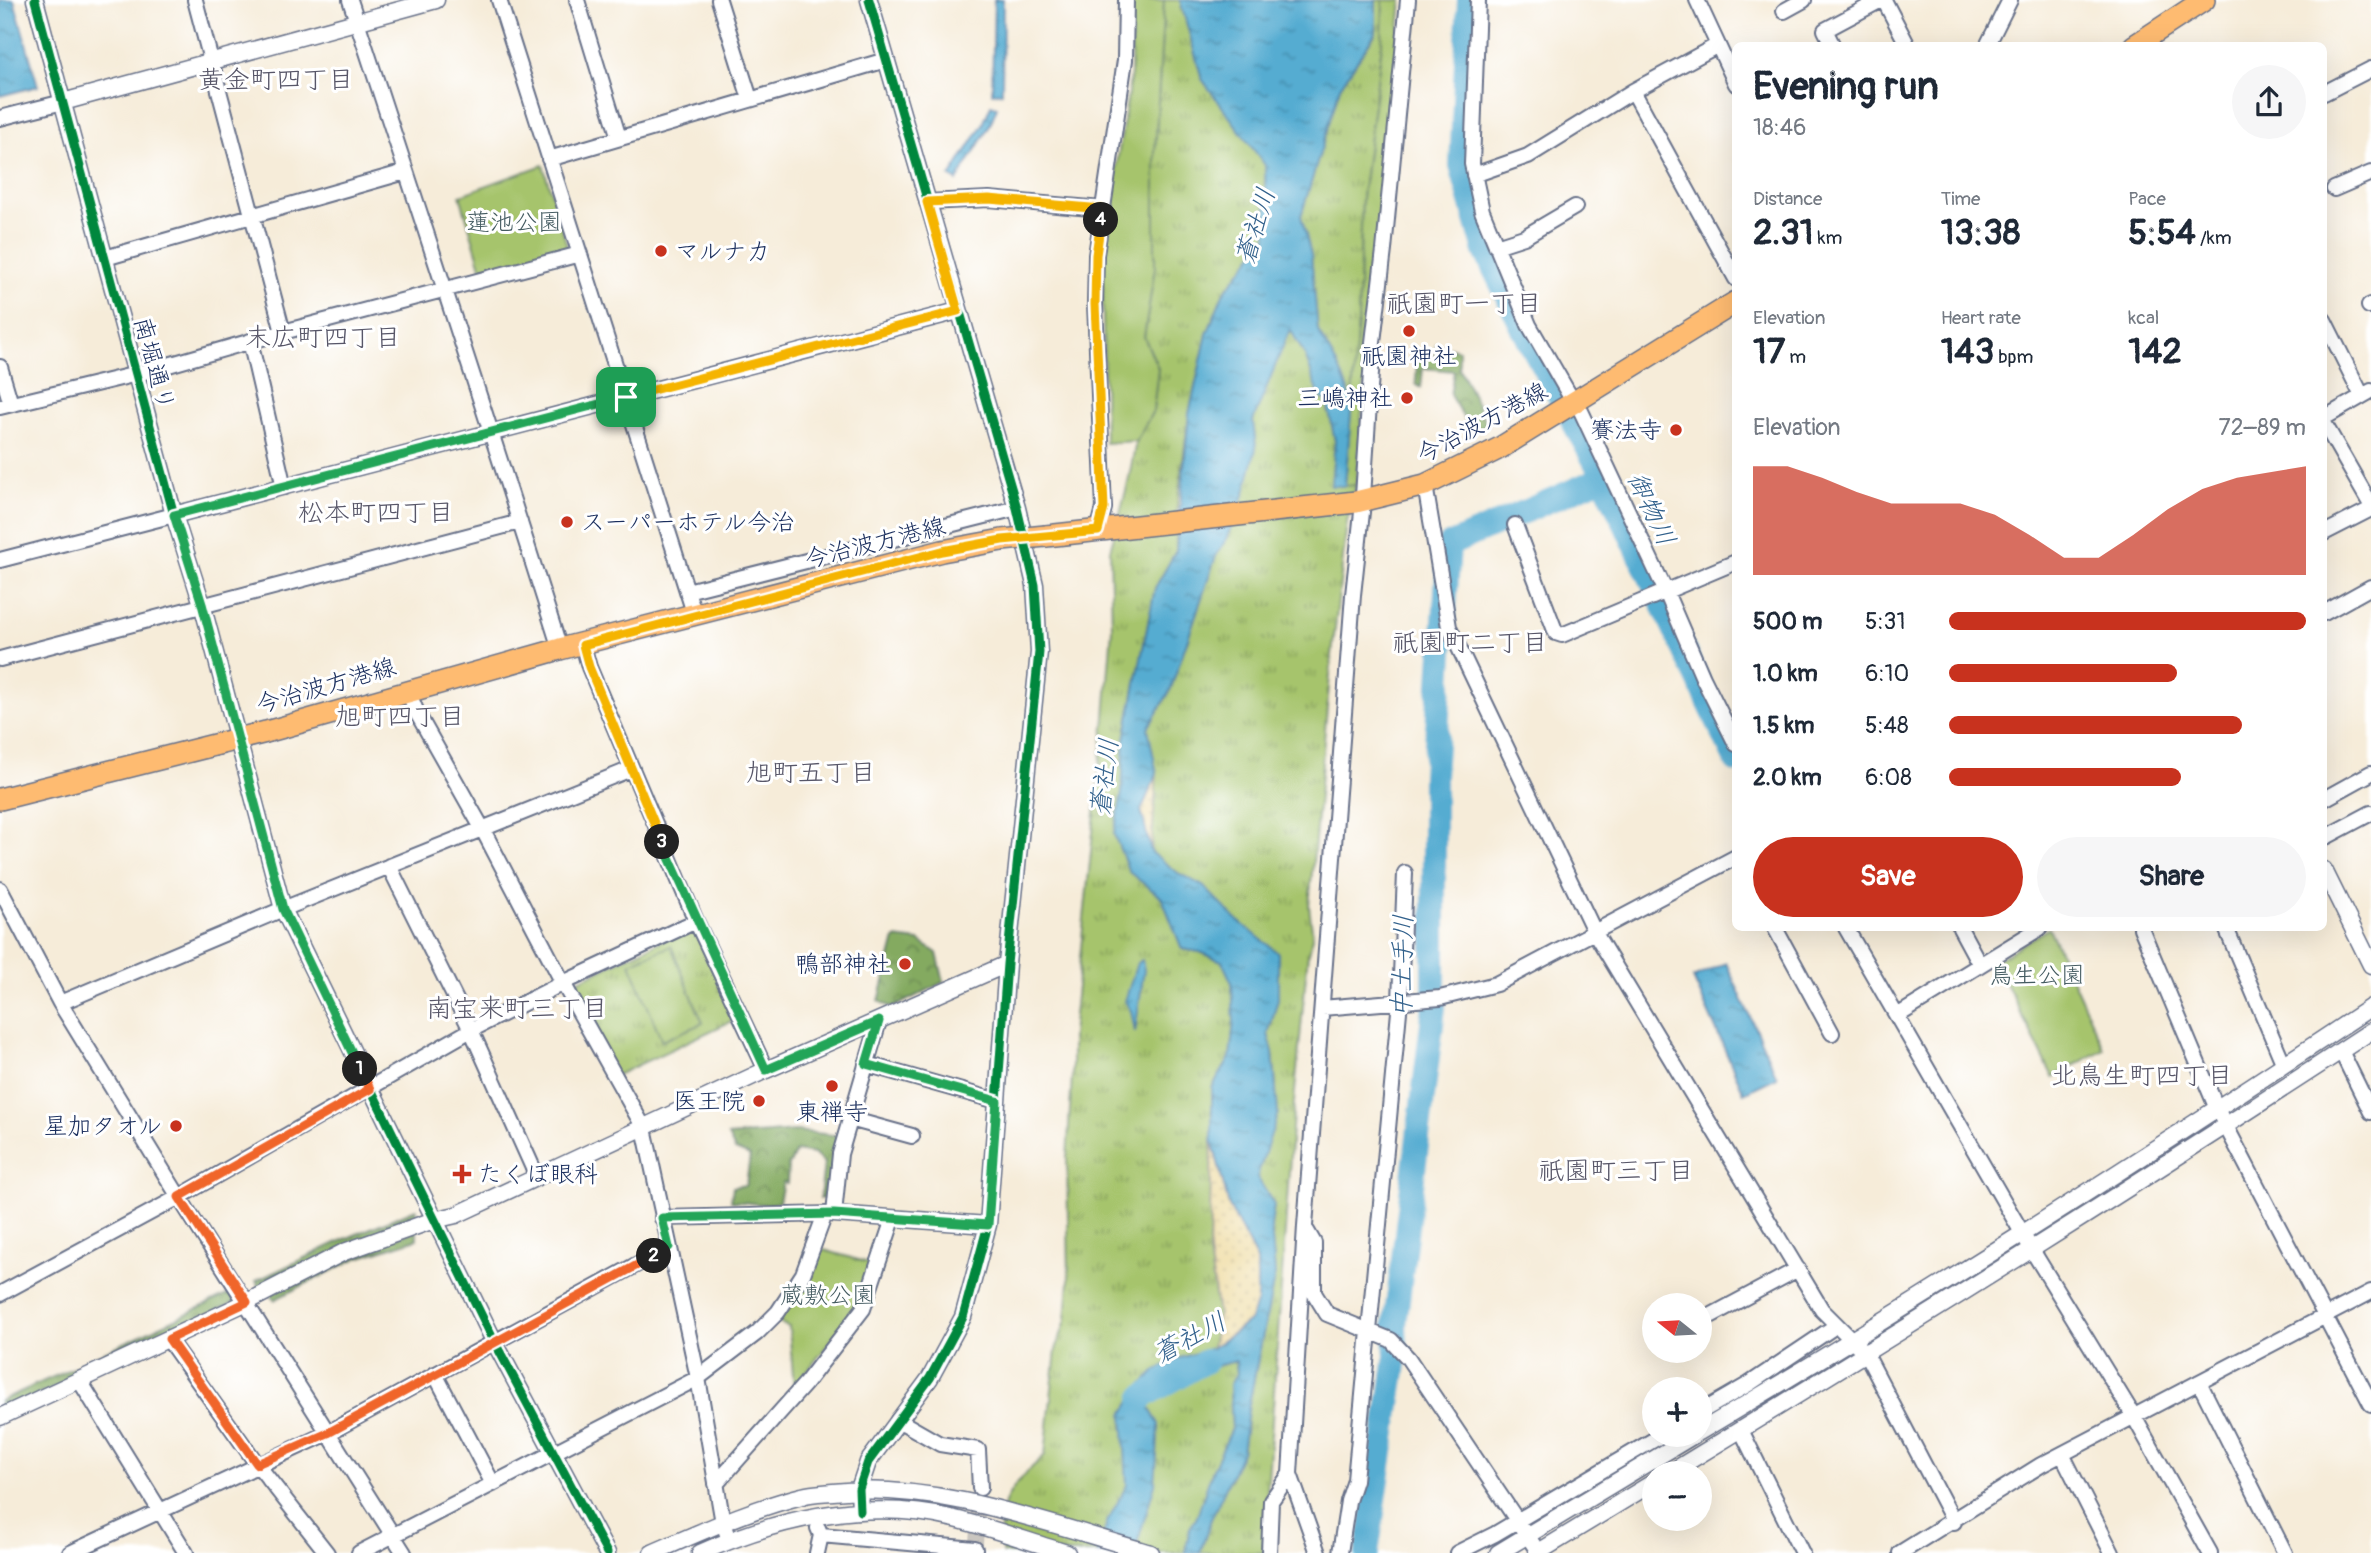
<!DOCTYPE html>
<meta charset="utf-8">
<style>
body{margin:0;font-family:Pangolin,"Klee One",sans-serif;background:#f6f6f7;color:#1f2937;height:100vh;display:flex;flex-direction:column;font-size:26px;white-space:nowrap}
*{box-sizing:border-box;margin:0}
p{font-size:23px;color:#747a83}
.icon{flex:none;width:38px;height:38px;fill:none;stroke:currentColor;stroke-width:2;stroke-linecap:round;stroke-linejoin:round}
.map{position:relative;flex:1;overflow:hidden}
.sheet{position:absolute;left:1732px;top:42px;width:595px;height:889px;display:flex;flex-direction:column;background:#fff;border-radius:10px;box-shadow:0 7px 28px #0002}
.sheet>*{flex:none}
.needle{width:46px;rotate:288deg}
.fabs{position:absolute;left:1642px;top:1293px;display:grid;gap:14px}
.fabs a{display:grid;place-items:center;width:70px;height:70px;border-radius:50%;background:#fff;box-shadow:0 7px 28px #0002;font-size:35px}
.pin{position:absolute;display:grid;place-items:center;width:60px;height:60px;color:#fff;margin:-30px;border-radius:14px;box-shadow:0 4px 10px #0006}
.km{position:absolute;width:35px;height:35px;margin:-18px;border-radius:50%;background:#222;color:#fff;font-size:19px;line-height:35px;text-align:center}
.round{display:grid;place-items:center;flex:none;width:74px;height:74px;border-radius:37px;background:#f6f6f7}
.headline{display:flex;align-items:center;justify-content:space-between;height:119px;padding:0 21px}
h1{font-size:38px;font-weight:700;line-height:52px}
.metrics{display:grid;grid-template-columns:repeat(3,1fr);gap:10px;height:119px;padding:7px 21px}
.metrics div{display:grid;align-content:center}
.metrics b{font-size:35px;font-weight:700}
.metrics small{font-size:19px;font-weight:400}
.metrics p{font-size:19px}
.chart{height:196px;padding:14px 21px}
.chart p{display:flex;justify-content:space-between}
.chart svg{width:100%;height:126px;margin-top:7px;fill:#c8321e;opacity:.7}
.button{display:flex;gap:14px;margin-top:auto;padding:14px 21px}
.button a{flex:1;height:80px;border-radius:42px;background:#c8321e;color:#fff;font-size:28px;font-weight:700;line-height:80px;text-align:center}
.button a+a{background:#f6f6f7;color:#1f2937}
ul{padding:0 21px;list-style:none;font-size:23px}
li{display:grid;grid-template-columns:112px 84px 1fr;align-items:center;height:52px}
li i{height:18px;border-radius:9px;background:#c8321e}
.map>svg:first-child{display:block}
</style>
<div class="map">
<svg width="2371" height="1553" viewBox="0 0 2371 1553">
<defs>
<pattern id="grass-tufts" width="24" height="20" patternUnits="userSpaceOnUse" patternTransform="scale(1.75)"><rect width="24" height="20" fill="#a6c46c"/><path d="M3 7l-1-3M5 7V3M7 7l1-3M15 17l-1-3M17 17v-4M19 17l1-3" fill="none" stroke="#86a05c"/></pattern>
<pattern id="forest-crowns" width="20" height="18" patternUnits="userSpaceOnUse" patternTransform="scale(1.75)"><rect width="20" height="18" fill="#84aa60"/><path d="M2 6a3 3 0 1 1 6 0M12 15a3 3 0 1 1 6 0" fill="none" stroke="#6b8b52"/></pattern>
<pattern id="sand-dots" width="8" height="8" patternUnits="userSpaceOnUse" patternTransform="scale(1.75)"><rect width="8" height="8" fill="#eeda9e"/><path d="M2 2h.1M6 6h.1" fill="none" stroke="#ccbb8a" stroke-width="1.8" stroke-linecap="round"/></pattern>
<pattern id="water-ripples" width="26" height="14" patternUnits="userSpaceOnUse" patternTransform="scale(1.75)"><rect width="26" height="14" fill="#54acd1"/><path d="M2 4q2-2 4 0t4 0M15 11q2-2 4 0t4 0" fill="none" stroke="#458cad"/></pattern>
</defs>
<rect width="100%" height="100%" fill="#fff"/>
<filter id="ink" filterUnits="userSpaceOnUse"><feTurbulence type="fractalNoise" baseFrequency=".0143" numOctaves="2"/><feDisplacementMap in="SourceGraphic" scale="14" xChannelSelector="R" yChannelSelector="G"/><feConvolveMatrix kernelMatrix="1 2 1 2 8 2 1 2 1" color-interpolation-filters="sRGB"/></filter>
<filter id="wash" filterUnits="userSpaceOnUse"><feTurbulence type="fractalNoise" baseFrequency=".00686" numOctaves="4" result="noise"/><feDisplacementMap in="SourceGraphic" scale="28" xChannelSelector="R" yChannelSelector="G"/><feGaussianBlur stdDeviation="1.57" result="paint"/><feColorMatrix in="noise" values="0 0 0 0 0 0 0 0 0 0 0 0 0 0 0 0 0 1.4 0 .05"/><feComposite in="paint" operator="in"/></filter>
<g filter="url(#wash)">
<rect width="100%" height="100%" fill="#f6ecd9"/>
<path fill="url(#grass-tufts)" stroke="#607a65" stroke-width="2" d="M 1164,0 L 1180,0 L 1202,79 L 1265,165 L 1267,237 L 1223,294 L 1207,334 L 1189,414 L 1176,515 L 1176,551 L 1155,588 L 1125,739 L 1122,794 L 1114,834 L 1129,872 L 1162,898 L 1182,949 L 1200,952 L 1222,961 L 1232,982 L 1234,1021 L 1230,1058 L 1212,1088 L 1212,1181 L 1209,1252 L 1218,1315 L 1212,1348 L 1177,1359 L 1141,1386 L 1133,1487 L 1107,1522 L 1100,1553 L 1003,1553 C 995,1501 1009,1489 1045,1455 L 1056,1350 L 1066,1320 L 1069,1282 L 1067,1158 L 1072,1076 L 1072,1034 L 1105,717 L 1112,629 L 1110,550 L 1128,483 L 1136,441 L 1153,411 L 1158,368 L 1144,337 L 1155,267 L 1155,152 Z
M 1375,0 L 1383,0 L 1382,44 L 1362,198 L 1358,322 L 1352,402 L 1340,370 L 1318,331 L 1311,255 L 1301,216 L 1340,87 L 1376,33 Z
M 1290,328 L 1305,355 L 1320,397 L 1327,401 L 1335,441 L 1331,485 L 1356,485 L 1347,522 L 1331,664 L 1309,906 L 1313,938 L 1308,953 L 1293,1113 L 1263,1553 L 1200,1553 L 1211,1519 L 1242,1452 L 1249,1404 L 1275,1274 L 1271,1226 L 1274,1205 L 1257,1177 L 1266,1146 L 1276,1084 L 1273,1052 L 1268,1034 L 1278,999 L 1236,919 L 1203,886 L 1178,873 L 1151,852 L 1152,821 L 1156,797 L 1148,728 L 1170,691 L 1216,556 L 1225,541 L 1237,511 L 1256,448 L 1253,421 Z
M 695,925 L 738,1018 L 615,1076 L 574,987 L 577,981 Z
M 1236,1361 L 1237,1374 L 1230,1384 L 1232,1429 L 1213,1469 L 1196,1519 L 1190,1528 L 1185,1553 L 1134,1553 L 1143,1522 L 1159,1425 L 1148,1406 L 1177,1376 Z"/>
<path fill="url(#forest-crowns)" stroke="#506c5f" stroke-width="2" d="M 1436,344 L 1459,350 L 1459,368 L 1487,424 L 1472,432 L 1450,395 L 1454,371 L 1423,368 L 1421,388 L 1416,384 L 1417,357 L 1435,357 Z
M 895,938 L 919,941 L 937,953 L 944,982 L 892,1008 L 879,1001 Z
M 796,1131 L 841,1136 L 831,1201 L 820,1198 L 824,1163 L 814,1154 L 796,1151 L 791,1162 L 788,1164 L 787,1183 L 783,1182 L 779,1202 L 768,1205 L 731,1201 L 733,1187 L 746,1185 L 750,1156 L 735,1150 L 728,1136 Z
M 416,1209 L 418,1221 L 261,1290 L 256,1281 L 340,1241 Z
M 417,1230 L 417,1239 L 355,1259 L 274,1300 L 271,1294 L 354,1252 Z
M 231,1293 L 235,1302 L 89,1369 L 85,1361 Z
M 77,1366 L 81,1376 L 0,1412 L 0,1401 Z"/>
<path fill="url(#sand-dots)" stroke="#84847e" stroke-width="2" d="M 1157,774 L 1151,852 L 1141,810 Z
M 1212,1139 L 1229,1206 L 1257,1260 L 1257,1301 L 1250,1320 L 1212,1348 L 1218,1315 L 1209,1252 Z"/>
<path fill="#a6c46c" stroke="#607a65" stroke-width="2" d="M 1132,0 L 1164,0 L 1155,152 L 1155,267 L 1144,337 L 1158,368 L 1153,411 L 1136,441 L 1105,443 L 1102,259 L 1131,74 Z
M 1383,0 L 1402,0 C 1387,162 1368,323 1356,485 L 1345,486 L 1358,322 L 1362,198 L 1382,44 Z
M 543,165 L 569,252 L 484,277 L 460,195 Z
M 2049,928 L 2104,1049 L 2053,1077 L 1995,961 Z
M 671,946 L 703,1023 L 662,1041 L 630,963 Z
M 817,1248 L 872,1264 L 857,1307 L 794,1388 L 789,1327 L 775,1321 Z"/>
<path fill="url(#water-ripples)" stroke="#386e98" stroke-width="2" d="M 0,0 L 14,0 L 38,86 L 0,96 Z
M 994,0 L 1003,0 L 1002,92 L 992,93 Z
M 1180,0 L 1376,0 L 1376,32 L 1340,87 L 1301,216 L 1311,255 L 1318,331 L 1340,370 L 1352,402 L 1345,486 L 1331,486 L 1335,441 L 1327,401 L 1320,397 L 1305,355 L 1290,329 L 1253,421 L 1256,448 L 1245,493 L 1225,541 L 1216,556 L 1170,691 L 1148,728 L 1157,774 L 1141,810 L 1151,852 L 1178,873 L 1203,886 L 1236,919 L 1278,953 L 1278,999 L 1268,1034 L 1273,1052 L 1278,1113 L 1257,1177 L 1274,1205 L 1271,1226 L 1275,1274 L 1249,1404 L 1242,1452 L 1211,1519 L 1200,1553 L 1185,1553 L 1190,1528 L 1196,1519 L 1213,1469 L 1232,1429 L 1230,1384 L 1237,1374 L 1236,1361 L 1170,1377 L 1148,1406 L 1159,1424 L 1155,1484 L 1134,1553 L 1098,1553 L 1107,1522 L 1127,1485 L 1123,1414 L 1141,1386 L 1157,1370 L 1177,1359 L 1212,1348 L 1234,1333 L 1250,1320 L 1257,1301 L 1257,1260 L 1229,1206 L 1212,1139 L 1212,1088 L 1230,1058 L 1234,1021 L 1232,983 L 1222,961 L 1200,952 L 1182,949 L 1162,898 L 1129,872 L 1114,834 L 1122,793 L 1125,739 L 1155,588 L 1176,551 L 1189,414 L 1207,334 L 1223,294 L 1267,237 L 1265,165 L 1202,79 Z
M 991,105 L 997,107 L 989,127 L 957,181 L 950,177 L 983,124 Z
M 1142,960 L 1144,970 L 1135,1032 L 1131,1011 L 1125,1001 L 1137,963 Z
M 1726,963 L 1777,1077 L 1744,1093 L 1693,978 Z"/>
<g fill="none" stroke-linecap="round" stroke-linejoin="round">
<path stroke="#54acd1" stroke-width="24" d="M 1469,0 L 1461,166 L 1485,251 L 1529,341 L 1603,477 L 1736,761
M 1142,1400 L 1143,1397 L 1206,1361
M 1367,1553 L 1396,1357 L 1395,1324 L 1434,1007 L 1434,776 L 1449,545 L 1603,477"/>
</g>
</g>
<g filter="url(#ink)">
<g fill="none" stroke-linecap="round" stroke-linejoin="round">
<path stroke="#cac6c0" stroke-width="14" stroke-dasharray="14 7" stroke-linecap="butt" d="M 976,1544 L 979,1496"/>
<g stroke="#687189" stroke-width="18">
<path id="minor" d="M 195,0 L 283,332
M 350,0 C 421,216 492,432 560,649
M 499,0 L 695,616
M 577,0 L 619,138
M 719,0 L 750,99
M 1478,0 L 1472,164 L 1482,211 L 1529,325 L 1574,403 L 1581,411 L 1666,592 L 1703,678 L 1736,744
M 1697,0 L 1736,84
M 1884,0 L 1908,46
M 1784,11 L 1804,0
M 1833,46 L 1825,30 L 1881,0
M 1987,46 L 2010,0
M 1633,91 L 1736,279
M 2324,93 L 2371,69
M 0,118 L 63,102
M 549,159 L 886,60
M 1474,175 L 1528,156 L 1633,91 L 1718,45
M 2334,189 L 2371,173
M 927,202 L 989,199 L 1102,209
M 1496,246 L 1524,237 L 1575,207
M 105,258 L 405,172
M 2369,306 L 2371,305
M 2324,320 L 2362,396
M 250,341 L 284,487
M 0,367 L 11,404
M 0,407 L 137,374 L 283,332 L 580,254
M 2324,418 L 2371,391
M 2324,423 L 2371,505
M 1425,485 L 1449,627 L 1595,933 L 1822,1310 L 1866,1354 L 1954,1522
M 1515,525 L 1556,633 L 1562,635 L 1736,562
M 1098,531 L 1104,508 L 1095,305 L 1096,255 L 1125,60 L 1126,0
M 2324,533 L 2371,509
M 0,560 L 174,515
M 687,591 L 1017,508
M 2324,613 L 2371,587
M 583,645 L 589,667 L 696,921 L 766,1070
M 0,659 L 520,522
M 408,691 L 417,713 L 482,828 L 563,983 L 644,1128 L 698,1378 L 723,1523 L 729,1540
M 2324,799 L 2371,773
M 2324,838 L 2371,813
M 389,866 L 471,1030 L 537,1177
M 0,889 L 60,1003 L 179,1197 L 404,1553
M 1775,928 L 1832,1033
M 1846,928 L 2032,1250 L 2133,1415 L 2210,1553
M 1960,928 L 1980,965
M 2141,928 L 2217,1109 L 2371,1404
M 2226,928 L 2284,1065
M 60,1003 L 283,909 L 631,769
M 1322,1008 L 1440,998 L 1496,984 L 1736,857
M 1897,1016 L 2040,928
M 2341,1051 L 2371,1112
M 866,1064 L 997,1101
M 850,1119 L 912,1136
M 662,1218 L 834,1214 L 840,1154 L 879,1021
M 1307,1231 L 1314,1243 L 1314,1293 L 1327,1314 L 1391,1340 L 1408,1358 L 1539,1553
M 0,1294 L 179,1197 L 471,1030 L 563,983 L 696,921
M 1699,1322 L 1798,1269
M 168,1339 L 257,1464 L 327,1553
M 435,1374 L 493,1484
M 80,1381 L 186,1553
M 2199,1382 L 2285,1553
M 1699,1413 L 1749,1384 L 1837,1325
M 898,1420 L 940,1444 L 978,1450 L 980,1488
M 1741,1430 L 1802,1553
M 2062,1454 L 2112,1553
M 716,1484 L 805,1384 L 863,1309 L 893,1219
M 821,1535 L 975,1549
M 70,1553 L 328,1433 L 669,1247
M 359,1553 L 698,1378 L 757,1333 L 778,1312 L 803,1274 L 825,1214
M 817,1553 L 821,1535 L 818,1528
M 1269,1553 L 1271,1501 L 1290,1474
M 1318,1553 L 1290,1474 L 1305,1226 L 1353,595 L 1362,512 L 1373,342 L 1384,250 L 1408,0
M 1340,1553 L 1348,1501 L 1355,1480 L 1400,1001 L 1405,873
M 1457,1553 L 1495,1534 L 1662,1435
M 1900,1553 L 2041,1465 L 2371,1292"/>
</g>
<g stroke="#687189" stroke-width="19">
<path id="tertiary" d="M 35,0 L 174,515 L 202,604 L 283,909 L 494,1341 L 607,1553
M 63,102 L 436,0
M 174,515 L 958,311
M 2324,870 L 2371,965
M 834,1214 L 988,1225
M 0,1417 L 247,1302 L 344,1252 L 434,1220 L 456,1215 L 766,1070 L 1007,964
M 1699,1432 C 1927,1297 2150,1154 2371,1007
M 1668,1474 C 1905,1330 2140,1183 2371,1031
M 860,1511 L 859,1489 L 868,1462 L 930,1378 L 963,1317 L 988,1225 L 1007,964 L 1039,652 L 1035,585 L 1017,508 L 869,0
M 652,1553 C 701,1532 750,1509 802,1496 C 812,1493 823,1493 833,1492 C 938,1481 1051,1525 1151,1553
M 700,1553 C 779,1518 868,1498 955,1519 C 992,1528 1030,1542 1067,1553
M 1498,1553 L 1694,1435
M 1537,1553 L 1654,1482"/>
</g>
<g stroke="#687189" stroke-width="24">
<path id="primary" d="M 2134,46 L 2204,0
M 1046,536 L 1356,502 L 1425,485 L 1500,448 L 1736,302
M 0,799 L 266,732 L 560,649 L 942,551 L 1002,540"/>
</g>
<use href="#minor" stroke="#fff" stroke-width="14"/>
<use href="#tertiary" stroke="#fff" stroke-width="16"/>
<use href="#primary" stroke="#febb71" stroke-width="21"/>
<g stroke="#687189" stroke-width="24" stroke-linecap="butt">
<path id="primary-bridge" d="M 1002,540 L 1046,536"/>
</g>
<use href="#primary-bridge" stroke="#febb71" stroke-width="21"/>
<g stroke="#fff" stroke-width="13">
<path id="cycleway" d="M 35,0 L 174,515 L 202,604 L 283,909 L 494,1341 L 607,1553
M 860,1511 L 859,1489 L 868,1462 L 930,1378 L 963,1317 L 988,1225 L 1007,964 L 1039,652 L 1035,585 L 1017,508 L 869,0"/>
</g>
<use href="#cycleway" stroke="#00873e" stroke-width="9"/>
</g>
</g>
<g fill="none" stroke-linecap="round" stroke-linejoin="round" filter="url(#ink)">
<g stroke="#fff" stroke-width="14">
<path id="split-1" d="M 360,1069 L 283,909 L 202,604 L 174,515 L 626,397"/>
</g>
<g stroke="#fff" stroke-width="14">
<path id="split-2" d="M 360,1069 L 370,1089 L 179,1197 L 247,1302 L 169,1339 L 257,1464 L 328,1433 L 654,1256"/>
</g>
<g stroke="#fff" stroke-width="14">
<path id="split-3" d="M 654,1256 L 669,1247 L 662,1218 L 834,1214 L 988,1225 L 997,1101 L 866,1064 L 879,1021 L 766,1070 L 662,842"/>
</g>
<g stroke="#fff" stroke-width="14">
<path id="split-4" d="M 662,842 L 589,667 L 583,645 L 942,551 L 1002,540 L 1098,531 L 1104,508 L 1095,304 L 1096,255 L 1101,220"/>
</g>
<g stroke="#fff" stroke-width="14">
<path id="split-5" d="M 626,397 L 958,311 L 927,202 L 989,199 L 1102,209 L 1101,220"/>
</g>
<use href="#split-1" stroke="#22a559" stroke-width="9"/>
<use href="#split-2" stroke="#f0652b" stroke-width="9"/>
<use href="#split-3" stroke="#22a559" stroke-width="9"/>
<use href="#split-4" stroke="#f5b400" stroke-width="9"/>
<use href="#split-5" stroke="#f5b400" stroke-width="9"/>
</g>
<g fill="#c8321e" stroke="#fff" stroke-width="2.5">
<circle cx="661" cy="251" r="7"/>
<circle cx="1409" cy="331" r="7"/>
<circle cx="1407" cy="398" r="7"/>
<circle cx="1676" cy="430" r="7"/>
<circle cx="567" cy="522" r="7"/>
<circle cx="905" cy="964" r="7"/>
<circle cx="832" cy="1086" r="7"/>
<circle cx="759" cy="1101" r="7"/>
<circle cx="176" cy="1126" r="7"/>
<path d="M458.5 1163.5h7v7h7v7h-7v7h-7v-7h-7v-7h7z"/>
</g>
<g text-anchor="middle" dominant-baseline="central" stroke-width="6" stroke-linejoin="round" paint-order="stroke">
<g font-size="24" fill="#455c62" stroke="#fff">
<text x="514" y="222">蓮池公園</text>
<text x="2037" y="975">鳥生公園</text>
<text x="828" y="1295">蔵敷公園</text>
</g>
<g font-size="24" fill="#1b2f5e" stroke="#fff" text-anchor="end">
<text x="675" y="251" text-anchor="start">マルナカ</text>
<text x="1409" y="356" text-anchor="middle">祇園神社</text>
<text x="1393" y="398">三嶋神社</text>
<text x="1662" y="430">賽法寺</text>
<text x="581" y="522" text-anchor="start">スーパーホテル今治</text>
<text x="891" y="964">鴨部神社</text>
<text x="745" y="1101">医王院</text>
<text x="832" y="1112" text-anchor="middle">東禅寺</text>
<text x="162" y="1126">星加タオル</text>
<text x="478" y="1174" text-anchor="start">たくぼ眼科</text>
</g>
<g font-size="24" fill="#1b2f5e" stroke="#fff">
<text transform="translate(154 364) rotate(75)">南堀通り</text>
<text transform="translate(1482 423) rotate(-28)">今治波方港線</text>
<text transform="translate(875 543) rotate(-14)">今治波方港線</text>
<text transform="translate(326 686) rotate(-16)">今治波方港線</text>
</g>
<g font-size="26" fill="#585769" stroke="#fff">
<text x="276" y="80">黄金町四丁目</text>
<text x="1464" y="304">祇園町一丁目</text>
<text x="323" y="338">末広町四丁目</text>
<text x="376" y="513">松本町四丁目</text>
<text x="1470" y="643">祇園町二丁目</text>
<text x="400" y="717">旭町四丁目</text>
<text x="811" y="773">旭町五丁目</text>
<text x="517" y="1009">南宝来町三丁目</text>
<text x="2142" y="1076">北鳥生町四丁目</text>
<text x="1616" y="1171">祇園町三丁目</text>
</g>
<g font-size="26" font-style="italic" fill="#32618c" stroke="#fff">
<text transform="translate(1256 226) rotate(-73)">蒼社川</text>
<text transform="translate(1651 509) rotate(65)">御物川</text>
<text transform="translate(1105 777) rotate(-83)">蒼社川</text>
<text transform="translate(1403 966) rotate(-89)">中土手川</text>
<text transform="translate(1190 1338) rotate(-28)">蒼社川</text>
</g>
</g>
</svg>
<div class="fabs">
<a><svg class="needle" viewBox="-14 -14 28 28"><path d="M0-13l5 13h-10z" fill="#e53935"/><path d="M0 13l5-13h-10z" fill="#747a83"/></svg></a>
<a>+</a>
<a>−</a>
</div>
<div class="pin" style="left:626px;top:397px;background:#1e9e55"><svg class="icon" aria-label="arrive" viewBox="0 0 24 24"><path d="M6 21V4h12l-3 4 3 4H6"/></svg></div>
<b class="km" style="left:360px;top:1069px">1</b>
<b class="km" style="left:654px;top:1256px">2</b>
<b class="km" style="left:662px;top:842px">3</b>
<b class="km" style="left:1101px;top:220px">4</b>
<section class="sheet">
<div class="headline"><div><h1>Evening run</h1><p>18:46</p></div><a class="round"><svg class="icon" aria-label="share" viewBox="0 0 24 24"><path d="M12 15V3M7 8l5-5 5 5M5 13v7h14v-7"/></svg></a></div>
<div class="metrics">
<div><p>Distance</p><b>2.31<small> km</small></b></div>
<div><p>Time</p><b>13:38</b></div>
<div><p>Pace</p><b>5:54<small> /km</small></b></div>
</div>
<div class="metrics">
<div><p>Elevation</p><b>17<small> m</small></b></div>
<div><p>Heart rate</p><b>143<small> bpm</small></b></div>
<div><p>kcal</p><b>142</b></div>
</div>
<div class="chart"><p><span>Elevation</span>72–89 m</p>
<svg viewBox="0 0 160 44" preserveAspectRatio="none"><path d="M0 44V6L10 6L20 10L30 15L40 19L50 19L60 19L70 23L80 30L90 38L100 38L110 30L120 21L130 14L140 10L150 8L160 6V44z"/></svg>
</div>
<ul>
<li><b>500 m</b>5:31<i style="width:100%"></i></li>
<li><b>1.0 km</b>6:10<i style="width:64%"></i></li>
<li><b>1.5 km</b>5:48<i style="width:82%"></i></li>
<li><b>2.0 km</b>6:08<i style="width:65%"></i></li>
</ul>
<div class="button"><a>Save</a><a>Share</a></div>
</section>
</div>
